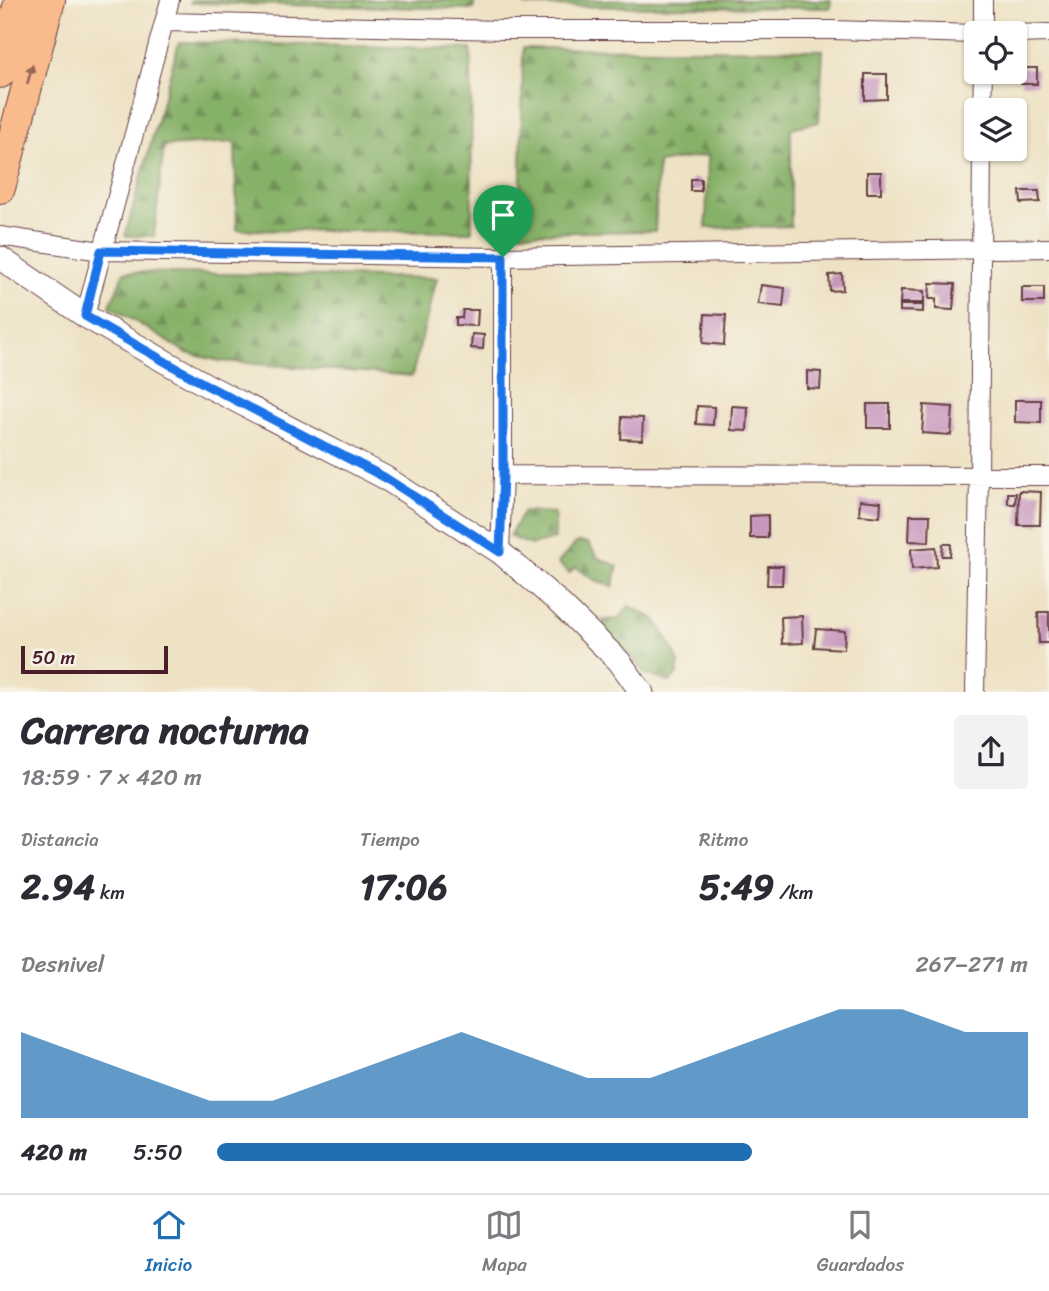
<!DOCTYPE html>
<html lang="es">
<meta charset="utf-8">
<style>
body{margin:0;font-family:Sriracha,sans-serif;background:#f2f2f3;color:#2b2b33;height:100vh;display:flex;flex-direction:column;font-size:26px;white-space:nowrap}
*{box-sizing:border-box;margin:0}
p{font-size:23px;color:#7c7c81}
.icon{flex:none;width:38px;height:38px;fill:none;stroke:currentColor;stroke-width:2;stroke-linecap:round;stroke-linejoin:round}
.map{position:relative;height:692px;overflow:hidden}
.panel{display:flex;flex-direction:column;background:#fff;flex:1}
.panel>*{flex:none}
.tools{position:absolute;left:964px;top:21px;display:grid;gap:14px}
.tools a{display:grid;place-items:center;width:63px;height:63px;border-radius:7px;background:#fff;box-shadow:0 2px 5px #0004;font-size:35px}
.scale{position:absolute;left:21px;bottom:18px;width:147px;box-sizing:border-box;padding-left:7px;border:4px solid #4a1f2b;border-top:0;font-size:19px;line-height:24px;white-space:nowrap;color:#4a1f2b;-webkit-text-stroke:5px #f7f3e8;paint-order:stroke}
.pin{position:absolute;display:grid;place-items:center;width:60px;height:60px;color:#fff;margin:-72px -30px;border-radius:50% 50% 50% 0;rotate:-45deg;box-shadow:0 0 7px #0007}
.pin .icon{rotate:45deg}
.round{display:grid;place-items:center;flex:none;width:74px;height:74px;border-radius:7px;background:#f2f2f3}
.overview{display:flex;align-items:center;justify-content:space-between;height:119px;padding:0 21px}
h1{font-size:38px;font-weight:700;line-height:52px}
.figures{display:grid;grid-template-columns:repeat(3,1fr);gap:10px;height:119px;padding:7px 21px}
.figures div{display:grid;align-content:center}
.figures b{font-size:35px;font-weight:700}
.figures small{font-size:19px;font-weight:400}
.figures p{font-size:19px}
.chart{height:196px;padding:14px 21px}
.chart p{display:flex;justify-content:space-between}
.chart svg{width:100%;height:126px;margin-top:7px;fill:#1f6fb2;opacity:.7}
ul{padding:0 21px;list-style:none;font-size:23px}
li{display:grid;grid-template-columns:112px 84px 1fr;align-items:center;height:52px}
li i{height:18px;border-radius:9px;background:#1f6fb2}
.tabs{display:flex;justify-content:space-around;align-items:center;height:98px;border-top:2px solid #e1e1e2;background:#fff;font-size:19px;color:#7c7c81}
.tabs a{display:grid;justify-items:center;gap:4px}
.tabs .selected{color:#1f6fb2}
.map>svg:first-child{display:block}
</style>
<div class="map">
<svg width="1049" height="693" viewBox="0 0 1049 693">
<defs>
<pattern id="forest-firs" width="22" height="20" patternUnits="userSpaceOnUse" patternTransform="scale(1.75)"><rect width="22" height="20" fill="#86b168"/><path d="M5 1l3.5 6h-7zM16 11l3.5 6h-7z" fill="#708f56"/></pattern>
</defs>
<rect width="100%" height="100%" fill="#f7f3e8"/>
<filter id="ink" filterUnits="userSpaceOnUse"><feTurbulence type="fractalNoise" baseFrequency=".0143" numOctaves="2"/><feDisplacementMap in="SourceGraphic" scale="14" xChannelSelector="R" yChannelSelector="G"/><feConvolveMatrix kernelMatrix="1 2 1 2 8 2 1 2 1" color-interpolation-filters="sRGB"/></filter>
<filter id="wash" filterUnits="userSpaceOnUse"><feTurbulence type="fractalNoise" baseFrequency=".00686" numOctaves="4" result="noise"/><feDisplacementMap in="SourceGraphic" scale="28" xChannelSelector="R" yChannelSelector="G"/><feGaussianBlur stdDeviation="1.57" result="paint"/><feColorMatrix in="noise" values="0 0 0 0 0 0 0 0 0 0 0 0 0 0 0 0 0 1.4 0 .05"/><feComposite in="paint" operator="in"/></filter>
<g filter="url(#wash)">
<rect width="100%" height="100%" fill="#eee2c4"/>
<path fill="url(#forest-firs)" stroke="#68684a" stroke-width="2" d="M 191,0 L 474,0 L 474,9 L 190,3 Z
M 524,0 L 831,0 L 830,8 L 525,6 Z
M 179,42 L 471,49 L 472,232 L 237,230 L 235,142 L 164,146 L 154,236 L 125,236 Z
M 523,48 L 823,50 L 819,122 L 791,128 L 791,226 L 706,228 L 708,155 L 658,163 L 655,231 L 520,233 Z
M 124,272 L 437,278 L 412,376 L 220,361 L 187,353 L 110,306 Z
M 524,511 L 555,513 L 555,539 L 531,545 L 509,536 Z
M 577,542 L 588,543 L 598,558 L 618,566 L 613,587 L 595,580 L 575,567 L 569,573 L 558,563 Z
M 629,606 L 655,619 L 672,647 L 679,663 L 677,674 L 670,682 L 645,674 L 626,650 L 612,649 L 604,636 L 603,620 L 619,619 Z"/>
<g id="blocks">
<path fill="#c797be" d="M 1021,68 L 1037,68 L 1037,84 L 1021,84 Z
M 865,74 L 887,74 L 887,99 L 865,100 Z
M 867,172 L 881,172 L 881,193 L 867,193 Z
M 691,179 L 701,179 L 701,191 L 691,191 Z
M 1020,191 L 1039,191 L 1040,202 L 1021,203 Z
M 842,274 L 843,290 L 830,291 L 829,275 Z
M 930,283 L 955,284 L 953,310 L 936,309 L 936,299 L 929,299 Z
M 761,285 L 785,288 L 783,307 L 758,304 Z
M 1022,287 L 1044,287 L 1044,302 L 1022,302 Z
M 901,290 L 924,291 L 924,303 L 900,303 Z
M 900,305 L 923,305 L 923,312 L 900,311 Z
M 463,310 L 478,310 L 477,326 L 456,325 L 456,318 L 462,318 Z
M 705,314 L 726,315 L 724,345 L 703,343 Z
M 472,334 L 484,335 L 483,349 L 471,348 Z
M 807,371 L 821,372 L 820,389 L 807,388 Z
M 1015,400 L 1041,400 L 1041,423 L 1015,422 Z
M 867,404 L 890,404 L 890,428 L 867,428 Z
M 924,405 L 953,407 L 951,435 L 922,433 Z
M 697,406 L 714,407 L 713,425 L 696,424 Z
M 732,406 L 748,407 L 747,431 L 731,430 Z
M 622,417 L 643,418 L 642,440 L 621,439 Z
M 1019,491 L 1041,492 L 1040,525 L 1018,525 Z
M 1008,493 L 1016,493 L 1015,504 L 1008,504 Z
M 860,500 L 881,502 L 880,517 L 859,515 Z
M 768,515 L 768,538 L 750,538 L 750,516 Z
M 910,515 L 930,515 L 929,542 L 909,541 Z
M 943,544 L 951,544 L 950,556 L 942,556 Z
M 936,547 L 937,567 L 912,569 L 911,549 Z
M 768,566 L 783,566 L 782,585 L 767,585 Z
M 1038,612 L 1049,612 L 1049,643 L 1039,643 Z
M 802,616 L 803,643 L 782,644 L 781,617 Z
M 816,629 L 845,631 L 844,649 L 814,647 Z"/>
</g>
</g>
<g filter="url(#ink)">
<use href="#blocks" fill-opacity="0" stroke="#633c42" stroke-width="2"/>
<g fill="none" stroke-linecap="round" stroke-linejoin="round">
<g stroke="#633c42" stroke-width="20">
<path id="minor" d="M 165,22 L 502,30 L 831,30 L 976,34
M 983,33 L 983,0
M 1015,34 L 1049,33
M 982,110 L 983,72
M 0,236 L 101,251 L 503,257 L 1049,248
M 85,316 L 170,0
M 503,475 L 1049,476
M 500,552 L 503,475 L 503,257
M 975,693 L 979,476 L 982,149"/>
</g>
<g stroke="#633c42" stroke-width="25">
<path id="tertiary" d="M 0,258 L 85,316 L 208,386 L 384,477 L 500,552 L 555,599 L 619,661 L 642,693"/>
</g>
<g stroke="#633c42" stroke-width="32">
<path id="trunk" d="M 0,73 L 20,0
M 0,188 L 50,0"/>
</g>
<use href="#minor" stroke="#fff" stroke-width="18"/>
<use href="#tertiary" stroke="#fff" stroke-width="23"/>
<use href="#trunk" stroke="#fabb8c" stroke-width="30"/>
</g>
<defs><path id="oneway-solid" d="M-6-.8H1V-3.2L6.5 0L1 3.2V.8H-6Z" transform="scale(1.75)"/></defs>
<use fill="#996557" href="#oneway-solid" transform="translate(30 74) rotate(-75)"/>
</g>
<g fill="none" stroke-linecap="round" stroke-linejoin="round" filter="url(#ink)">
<g stroke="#fff" stroke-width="14">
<path id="route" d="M 101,251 L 503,257 L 503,475 L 500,552 L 384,477 L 208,386 L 85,316 Z"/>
</g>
<use href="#route" stroke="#1a73e8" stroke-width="9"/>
</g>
</svg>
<div class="tools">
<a><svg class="icon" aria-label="locate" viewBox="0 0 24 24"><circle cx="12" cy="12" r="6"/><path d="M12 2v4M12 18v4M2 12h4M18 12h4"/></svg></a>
<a><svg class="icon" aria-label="layers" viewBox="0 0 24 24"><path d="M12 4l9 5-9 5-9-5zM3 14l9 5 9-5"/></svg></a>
</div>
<div class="scale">50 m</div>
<div class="pin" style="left:503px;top:257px;background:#1e9e55"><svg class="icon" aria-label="arrive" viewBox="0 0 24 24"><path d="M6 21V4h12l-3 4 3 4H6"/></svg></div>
</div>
<section class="panel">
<div class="overview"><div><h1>Carrera nocturna</h1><p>18:59 · 7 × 420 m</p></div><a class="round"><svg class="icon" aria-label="share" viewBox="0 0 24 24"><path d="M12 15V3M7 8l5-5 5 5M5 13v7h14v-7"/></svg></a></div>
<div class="figures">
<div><p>Distancia</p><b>2.94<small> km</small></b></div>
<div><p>Tiempo</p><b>17:06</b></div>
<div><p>Ritmo</p><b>5:49<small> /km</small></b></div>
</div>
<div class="chart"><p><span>Desnivel</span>267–271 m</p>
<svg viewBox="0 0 160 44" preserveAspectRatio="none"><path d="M0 44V14L10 22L20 30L30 38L40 38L50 30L60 22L70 14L80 22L90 30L100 30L110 22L120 14L130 6L140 6L150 14L160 14V44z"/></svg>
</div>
<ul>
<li><b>420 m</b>5:50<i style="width:66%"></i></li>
</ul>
</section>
<nav class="tabs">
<a class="selected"><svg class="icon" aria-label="home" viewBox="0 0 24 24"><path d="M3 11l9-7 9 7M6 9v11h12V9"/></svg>Inicio</a>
<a><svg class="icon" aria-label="map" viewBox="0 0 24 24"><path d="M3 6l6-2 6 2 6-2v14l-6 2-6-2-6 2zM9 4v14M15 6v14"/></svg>Mapa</a>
<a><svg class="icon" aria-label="saved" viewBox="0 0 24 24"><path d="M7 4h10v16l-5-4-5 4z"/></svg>Guardados</a>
</nav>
